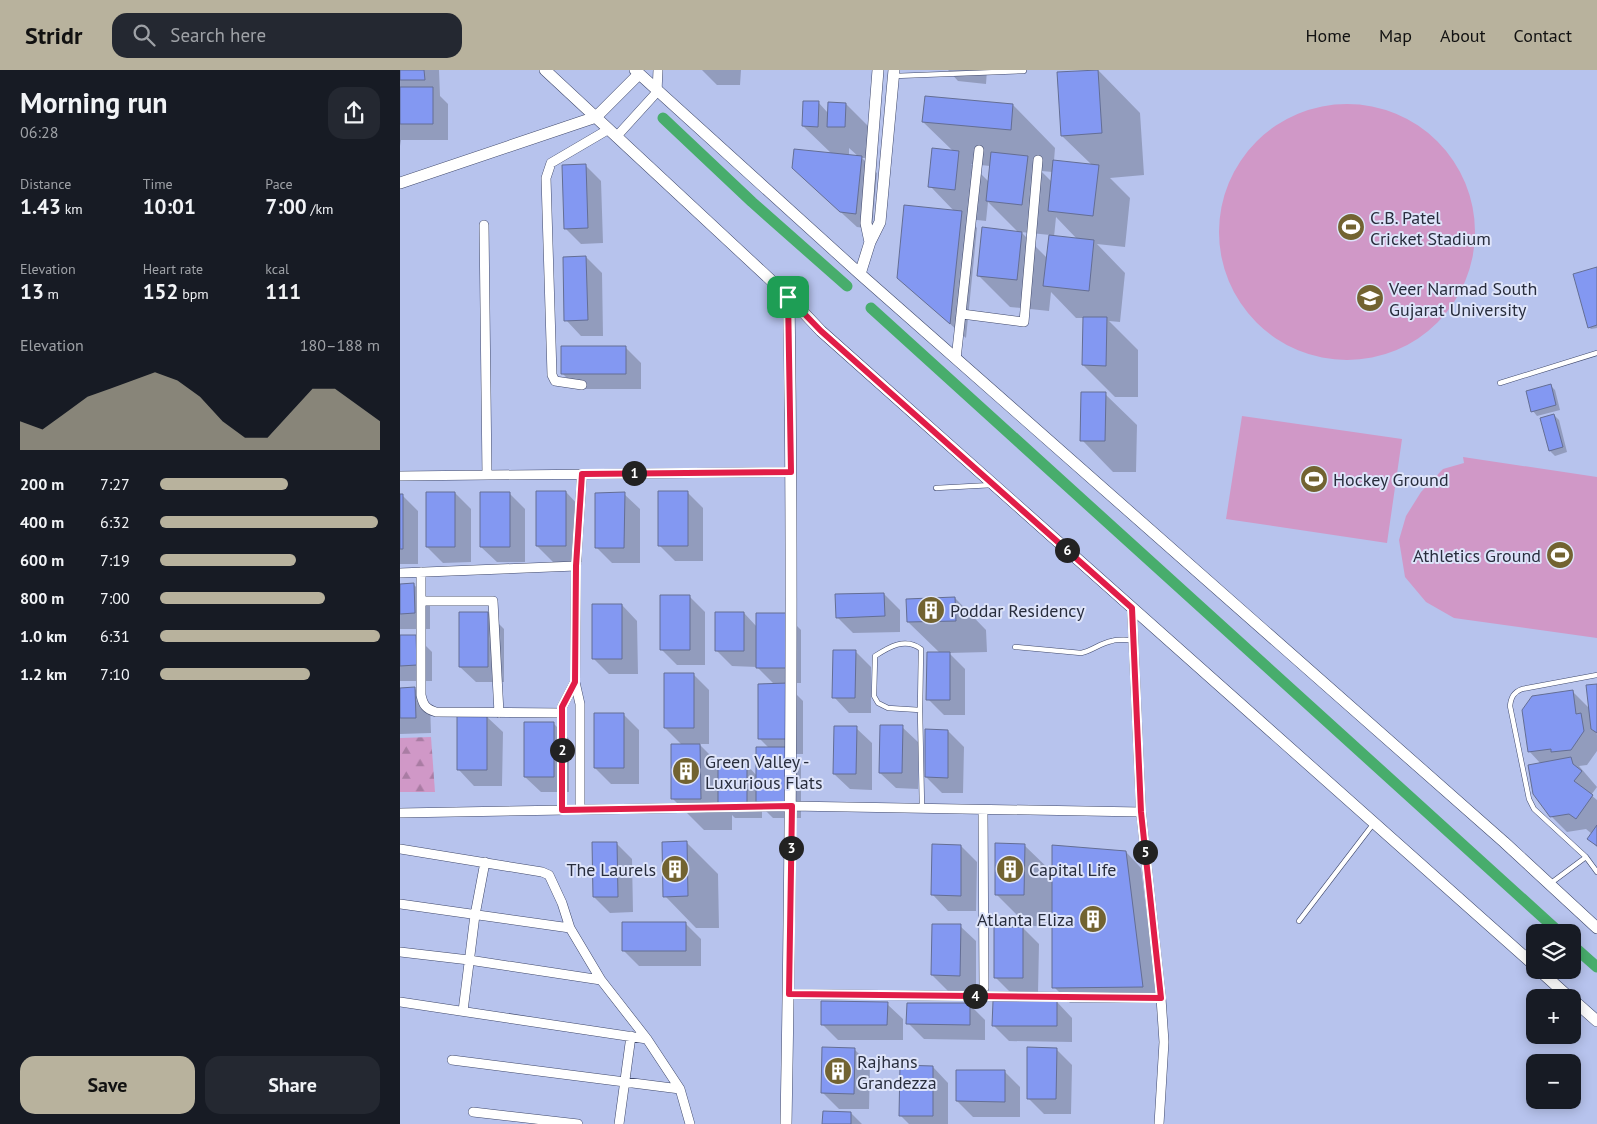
<!DOCTYPE html>
<meta charset="utf-8">
<style>
body{margin:0;font-family:"PT Sans",sans-serif;background:#242831;color:#f1f3f6;height:100vh;display:flex;flex-direction:column;font-size:19px;white-space:nowrap}
*{box-sizing:border-box;margin:0}
p{font-size:16px;color:#9ea1a6}
.icon{flex:none;width:28px;height:28px;fill:none;stroke:currentColor;stroke-width:2;stroke-linecap:round;stroke-linejoin:round}
.map{position:relative;flex:1;overflow:hidden}
.drawer{display:flex;flex-direction:column;background:#171b24;width:400px}
.drawer>*{flex:none}
.buttons{position:absolute;left:1126px;top:854px;display:grid;gap:10px}
.buttons a{display:grid;place-items:center;width:55px;height:55px;border-radius:10px;background:#171b24;box-shadow:0 2px 12px #0003;font-size:25px}
.pin{position:absolute;display:grid;place-items:center;width:42px;height:42px;color:#fff;margin:-21px;border-radius:10px;box-shadow:0 2px 8px #0006}
.km{position:absolute;width:25px;height:25px;margin:-12px;border-radius:50%;background:#222;color:#fff;font-size:14px;line-height:25px;text-align:center}
.round{display:grid;place-items:center;flex:none;width:52px;height:52px;border-radius:15px;background:#242831}
.head{display:flex;align-items:center;justify-content:space-between;height:85px;padding:0 20px}
h1{font-size:28px;font-weight:800;line-height:38px}
.figures{display:grid;grid-template-columns:repeat(3,1fr);gap:8px;height:85px;padding:5px 20px}
.figures div{display:grid;align-content:center}
.figures b{font-size:21px;font-weight:800}
.figures small{font-size:14px;font-weight:400}
.figures p{font-size:14px}
.chart{height:140px;padding:10px 20px}
.chart p{display:flex;justify-content:space-between}
.chart svg{width:100%;height:90px;margin-top:5px;fill:#b8b29d;opacity:.7}
.cta{display:flex;gap:10px;margin-top:auto;padding:10px 20px}
.cta a{flex:1;height:58px;border-radius:15px;background:#b8b29d;color:#111;font-size:20px;font-weight:800;line-height:58px;text-align:center}
.cta a+a{background:#242831;color:#f1f3f6}
ul{padding:0 20px;list-style:none;font-size:16px}
li{display:grid;grid-template-columns:80px 60px 1fr;align-items:center;height:38px}
li i{height:12px;border-radius:6px;background:#b8b29d}
header{display:flex;align-items:center;gap:30px;box-sizing:border-box;height:70px;padding:0 25px;background:#b8b29d;color:#111}
header strong{font-size:24px}
nav{display:flex;gap:28px;margin-inline-start:auto;font-size:18px}
.search{width:350px;height:45px;background:#242831;display:flex;align-items:center;gap:12px;box-sizing:border-box;padding:0 18px;border-radius:15px;color:#9ea1a6;font-size:19px}
main{display:flex;flex:1;min-height:0}
.map>svg:first-child{display:block}
</style>
<header>
<strong>Stridr</strong>
<div class="search"><svg class="icon" aria-label="search" viewBox="0 0 24 24"><circle cx="10" cy="10" r="6"/><path d="M15 15l6 6"/></svg>Search here</div>
<nav><a>Home</a><a>Map</a><a>About</a><a>Contact</a></nav>
</header>
<main>
<section class="drawer">
<div class="head"><div><h1>Morning run</h1><p>06:28</p></div><a class="round"><svg class="icon" aria-label="share" viewBox="0 0 24 24"><path d="M12 15V3M7 8l5-5 5 5M5 13v7h14v-7"/></svg></a></div>
<div class="figures">
<div><p>Distance</p><b>1.43<small> km</small></b></div>
<div><p>Time</p><b>10:01</b></div>
<div><p>Pace</p><b>7:00<small> /km</small></b></div>
</div>
<div class="figures">
<div><p>Elevation</p><b>13<small> m</small></b></div>
<div><p>Heart rate</p><b>152<small> bpm</small></b></div>
<div><p>kcal</p><b>111</b></div>
</div>
<div class="chart"><p><span>Elevation</span>180–188 m</p>
<svg viewBox="0 0 160 44" preserveAspectRatio="none"><path d="M0 44V30L10 34L20 26L30 18L40 14L50 10L60 6L70 10L80 18L90 30L100 38L110 38L120 26L130 14L140 14L150 22L160 30V44z"/></svg>
</div>
<ul>
<li><b>200 m</b>7:27<i style="width:58%"></i></li>
<li><b>400 m</b>6:32<i style="width:99%"></i></li>
<li><b>600 m</b>7:19<i style="width:62%"></i></li>
<li><b>800 m</b>7:00<i style="width:75%"></i></li>
<li><b>1.0 km</b>6:31<i style="width:100%"></i></li>
<li><b>1.2 km</b>7:10<i style="width:68%"></i></li>
</ul>
<div class="cta"><a>Save</a><a>Share</a></div>
</section>
<div class="map">
<svg width="1197" height="1054" viewBox="0 0 1197 1054">
<defs>
<pattern id="forest-firs" width="22" height="20" patternUnits="userSpaceOnUse" patternTransform="scale(1.25)"><rect width="22" height="20" fill="#d098c7"/><path d="M5 1l3.5 6h-7zM16 11l3.5 6h-7z" fill="#a97ca3"/></pattern>
</defs>
<rect width="100%" height="100%" fill="#b7c3ed"/>
<path fill="#d098c7" d="M819 162a128 128 0 1 1 256 0a128 128 0 1 1-256 0Z
M 842,346 L 1002,369 L 987,473 L 826,449 Z
M 1063,387 L 1197,407 L 1197,568 L 1054,548 L 1026,532 L 1005,507 L 999,470 L 1006,446 L 1021,422 L 1043,399 L 1064,393 Z"/>
<path fill="url(#forest-firs)" d="M 31,667 L 35,722 L 0,722 L 0,668 Z"/>
<path fill="#0003" fill-rule="evenodd" d="M 0,0 L 39,0 L 40,26 L 48,34 L 48,70 L 1,70 L 0,76 Z
M 302,0 L 341,0 L 340,15 L 317,15 Z
M 548,0 L 587,0 L 586,14 L 558,11 Z
M 698,0 L 740,43 L 744,105 L 710,108 L 730,128 L 725,177 L 697,174 L 725,203 L 720,252 L 709,251 L 738,280 L 738,327 L 715,327 L 683,295 L 684,248 L 676,248 L 651,222 L 649,241 L 610,237 L 578,205 L 619,163 L 588,132 L 586,151 L 568,149 L 577,158 L 566,268 L 498,208 L 555,142 L 530,116 L 554,82 L 523,52 L 613,35 L 655,78 L 654,91 L 692,95 L 662,66 ZM 571,94 L 590,96 L 589,112 ZM 641,101 L 653,102 L 652,112 ZM 656,147 L 677,169 L 654,167 ZM 621,162 L 650,165 L 647,188 Z
M 418,32 L 428,43 L 446,34 L 477,65 L 476,88 L 462,88 L 477,103 L 472,159 L 457,157 L 409,113 L 432,84 L 403,56 ZM 449,78 L 459,87 L 449,86 Z
M 185,95 L 201,111 L 203,173 L 181,174 L 165,158 Z
M 186,187 L 202,203 L 203,266 L 181,266 L 166,250 Z
M 1197,198 L 1197,258 L 1191,259 L 1189,257 Z
M 225,277 L 241,293 L 241,319 L 178,319 L 163,304 Z
M 1150,315 L 1155,320 L 1160,340 L 1137,346 L 1133,341 Z
M 705,324 L 737,355 L 736,402 L 713,402 L 682,370 Z
M 1154,345 L 1159,350 L 1167,382 L 1155,386 L 1150,381 Z
M 166,422 L 181,438 L 182,492 L 153,492 L 137,476 Z
M 287,422 L 303,438 L 303,491 L 275,491 L 259,475 Z
M 55,423 L 71,439 L 71,492 L 43,493 L 27,477 Z
M 109,423 L 125,439 L 125,492 L 97,492 L 81,477 Z
M 224,424 L 240,439 L 240,493 L 212,493 L 196,477 Z
M 0,425 L 2,425 L 18,441 L 18,494 L 0,494 Z
M 0,515 L 14,515 L 30,530 L 30,559 L 0,559 Z
M 484,524 L 500,540 L 500,562 L 453,563 L 437,547 Z
M 289,526 L 305,542 L 305,595 L 277,595 L 261,579 Z
M 555,528 L 586,560 L 587,582 L 549,583 L 565,599 L 565,645 L 544,645 L 528,629 L 540,583 L 508,552 Z
M 222,535 L 237,551 L 238,604 L 209,604 L 194,589 Z
M 88,543 L 104,559 L 104,612 L 76,612 L 60,597 Z
M 344,543 L 357,557 L 385,544 L 401,560 L 401,613 L 385,613 L 403,631 L 403,684 L 391,684 L 401,694 L 401,748 L 373,748 L 362,737 L 362,748 L 335,748 L 332,745 L 332,760 L 304,760 L 272,728 L 282,675 L 265,658 L 293,604 L 309,620 L 309,674 L 299,674 L 320,695 L 347,695 L 357,706 L 369,678 L 359,668 L 375,615 L 357,597 L 332,596 L 316,580 Z
M 16,566 L 32,582 L 32,611 L 0,611 L 0,567 Z
M 455,581 L 471,597 L 471,643 L 449,643 L 434,627 Z
M 0,619 L 15,619 L 30,635 L 31,663 L 0,664 Z
M 1172,621 L 1190,639 L 1197,665 L 1197,681 L 1187,695 L 1179,696 L 1197,717 L 1191,725 L 1197,730 L 1197,777 L 1189,769 L 1192,764 L 1186,759 L 1167,762 L 1151,746 L 1141,694 L 1129,681 Z
M 223,644 L 239,660 L 239,714 L 211,714 L 195,698 Z
M 87,647 L 103,662 L 102,716 L 74,716 L 59,700 Z
M 153,653 L 169,669 L 169,722 L 141,722 L 125,707 Z
M 502,657 L 518,672 L 518,719 L 496,718 L 480,703 Z
M 456,658 L 472,673 L 472,720 L 450,719 L 434,704 Z
M 548,661 L 564,677 L 563,723 L 542,723 L 526,707 Z
M 286,772 L 318,804 L 319,858 L 296,858 L 265,826 Z
M 216,773 L 232,789 L 233,842 L 210,843 L 194,827 Z
M 624,775 L 654,804 L 726,782 L 741,798 L 758,933 L 670,933 L 654,917 L 654,856 L 628,856 L 596,824 Z
M 561,776 L 577,792 L 576,841 L 548,841 L 533,825 Z
M 286,854 L 301,869 L 301,896 L 239,896 L 223,880 Z
M 560,856 L 576,871 L 576,921 L 548,921 L 532,905 Z
M 623,858 L 639,874 L 638,923 L 611,923 L 595,907 Z
M 657,932 L 672,948 L 672,972 L 609,971 L 593,955 Z
M 487,934 L 503,949 L 503,970 L 438,970 L 422,954 Z
M 570,935 L 585,950 L 585,970 L 524,969 L 508,953 Z
M 454,979 L 470,995 L 469,1039 L 439,1039 L 423,1023 Z
M 656,979 L 672,995 L 671,1044 L 644,1044 L 628,1028 Z
M 533,997 L 548,1013 L 548,1054 L 509,1054 L 500,1045 Z
M 605,1002 L 620,1017 L 620,1047 L 573,1047 L 557,1031 Z
M 451,1043 L 462,1054 L 424,1054 Z"/>
<g fill="none" stroke-linecap="round" stroke-linejoin="round">
<path stroke="#48ad6c" stroke-width="11" d="M 263,48 L 352,132 L 447,216
M 471,238 L 1159,862
M 1172,875 L 1197,897"/>
</g>
<path fill="#8398f2" stroke="#646e94" d="M 0,0 L 24,0 L 25,10 L 0,10 Z
M 698,0 L 702,63 L 661,66 L 657,2 Z
M 0,17 L 33,17 L 33,54 L 0,54 Z
M 525,26 L 613,34 L 611,60 L 522,52 Z
M 403,31 L 419,31 L 418,57 L 402,56 Z
M 428,32 L 446,33 L 445,57 L 427,57 Z
M 532,78 L 559,81 L 555,120 L 528,117 Z
M 394,79 L 462,86 L 456,144 L 440,142 L 392,98 Z
M 591,82 L 628,86 L 622,135 L 586,131 Z
M 653,90 L 699,95 L 693,146 L 648,141 Z
M 186,94 L 188,158 L 164,159 L 162,95 Z
M 504,135 L 562,141 L 550,254 L 497,208 Z
M 582,157 L 622,162 L 617,210 L 577,206 Z
M 649,165 L 694,170 L 689,221 L 643,216 Z
M 186,186 L 188,250 L 164,251 L 163,187 Z
M 1197,197 L 1197,255 L 1188,258 L 1173,204 Z
M 683,247 L 707,247 L 706,296 L 682,295 Z
M 161,276 L 226,276 L 226,304 L 161,304 Z
M 1151,314 L 1156,335 L 1131,342 L 1126,321 Z
M 681,322 L 706,322 L 705,371 L 680,371 Z
M 1154,344 L 1163,377 L 1149,381 L 1140,348 Z
M 136,421 L 166,421 L 166,476 L 136,476 Z
M 258,421 L 288,421 L 288,476 L 258,476 Z
M 26,422 L 55,422 L 55,477 L 26,477 Z
M 80,422 L 110,422 L 110,477 L 80,477 Z
M 225,422 L 224,478 L 195,478 L 195,423 Z
M 0,424 L 3,424 L 3,479 L 0,479 Z
M 14,513 L 15,543 L 0,544 L 0,514 Z
M 484,523 L 485,546 L 436,548 L 435,524 Z
M 260,525 L 290,525 L 290,580 L 260,580 Z
M 555,527 L 556,551 L 507,552 L 506,529 Z
M 192,534 L 222,534 L 222,589 L 192,589 Z
M 59,542 L 88,542 L 88,597 L 59,597 Z
M 315,542 L 344,542 L 344,581 L 315,581 Z
M 356,543 L 386,543 L 386,598 L 356,598 Z
M 0,565 L 16,565 L 17,595 L 0,596 Z
M 433,580 L 456,580 L 455,628 L 432,628 Z
M 527,582 L 550,582 L 550,630 L 526,630 Z
M 264,603 L 294,603 L 294,658 L 264,658 Z
M 388,613 L 388,669 L 358,669 L 358,614 Z
M 1197,614 L 1197,663 L 1191,659 L 1186,615 Z
M 15,617 L 16,648 L 0,648 L 0,618 Z
M 1173,620 L 1176,644 L 1181,643 L 1184,661 L 1171,680 L 1151,682 L 1151,679 L 1128,682 L 1122,640 L 1132,626 Z
M 194,643 L 224,643 L 224,698 L 194,698 Z
M 57,645 L 87,645 L 87,700 L 57,700 Z
M 124,652 L 154,652 L 154,707 L 124,707 Z
M 480,655 L 503,655 L 502,703 L 479,703 Z
M 434,656 L 457,656 L 456,704 L 433,704 Z
M 525,659 L 548,660 L 548,708 L 525,707 Z
M 271,674 L 300,674 L 301,729 L 271,729 Z
M 356,677 L 386,677 L 386,732 L 356,732 Z
M 1171,687 L 1173,694 L 1182,701 L 1174,711 L 1193,725 L 1176,749 L 1169,744 L 1150,747 L 1133,724 L 1128,695 Z
M 318,694 L 347,694 L 347,733 L 318,733 Z
M 1197,755 L 1197,776 L 1187,769 Z
M 287,771 L 288,826 L 263,827 L 262,772 Z
M 192,772 L 217,772 L 218,827 L 193,827 Z
M 595,773 L 625,774 L 624,825 L 595,825 Z
M 532,774 L 561,775 L 561,826 L 531,825 Z
M 652,775 L 726,781 L 743,917 L 652,918 Z
M 222,852 L 286,852 L 286,881 L 222,881 Z
M 532,854 L 561,854 L 560,906 L 531,905 Z
M 594,857 L 623,857 L 623,908 L 594,908 Z
M 421,931 L 488,932 L 487,955 L 421,955 Z
M 593,931 L 657,931 L 657,956 L 592,956 Z
M 507,933 L 570,933 L 570,955 L 506,954 Z
M 422,977 L 455,978 L 454,1024 L 421,1023 Z
M 627,977 L 657,978 L 656,1029 L 627,1029 Z
M 500,995 L 533,996 L 533,1046 L 499,1046 Z
M 556,1000 L 605,1000 L 605,1032 L 556,1031 Z
M 423,1041 L 451,1042 L 451,1054 L 422,1054 Z"/>
<g fill="none" stroke-linecap="round" stroke-linejoin="round">
<g stroke="#3f486b" stroke-width="5.5">
<path id="service" d="M 495,6 L 624,1
M 1100,313 L 1197,283
M 536,418 L 592,415
M 615,577 L 681,583 C 692,581 700,573 712,571 C 718,569 726,570 733,570
M 1197,605 L 1122,619 C 1114,622 1111,627 1110,636 L 1129,729 L 1134,739 L 1186,787 L 1197,802
M 520,640 L 488,638 L 478,633 L 474,626 L 475,586 C 489,577 505,567 521,579 L 520,640 L 522,738
M 1151,813 L 1186,787
M 899,851 L 974,753"/>
</g>
<g stroke="#3f486b" stroke-width="10">
<path id="minor" d="M 217,66 L 257,22 L 258,0
M 84,155 L 87,405
M 562,244 L 624,252 L 638,90
M 556,289 L 579,80
M 182,315 L 155,311 L 152,305 L 146,108 L 151,93 L 209,59
M 0,406 L 391,402
M 176,496 L 182,404
M 21,502 L 21,625 C 23,635 26,639 36,642 L 162,643
M 0,503 L 176,496 L 175,612 L 180,634 L 180,740
M 21,531 L 93,531 L 99,643
M 732,538 L 741,742 L 761,928 L 764,972 L 759,1054
M 162,740 L 162,637 L 175,612
M 583,740 L 584,918
M 0,743 L 391,736 L 741,742
M 0,779 L 142,802 L 149,805 L 162,833 L 170,858 L 201,910 L 247,969 L 280,1019 L 290,1054
M 0,834 L 170,858
M 0,882 L 69,890 L 201,910
M 389,924 L 761,928
M 0,932 L 247,969
M 63,941 L 75,845 L 85,792
M 52,990 L 280,1019
M 73,1042 L 178,1054
M 219,1054 L 231,966"/>
</g>
<g stroke="#3f486b" stroke-width="12">
<path id="tertiary" d="M 145,0 L 389,227 L 421,261 L 1135,896
M 235,0 L 460,204 L 1104,772 L 1197,858
M 0,113 L 196,47 L 239,4
M 470,172 L 466,153 L 478,0
M 460,204 L 470,172 L 480,152 L 494,0
M 1139,900 L 1170,928
M 1172,929 L 1197,951
M 386,1054 C 391,778 393,503 389,227"/>
</g>
<use href="#service" stroke="#fff" stroke-width="4.5"/>
<use href="#minor" stroke="#fff" stroke-width="9"/>
<use href="#tertiary" stroke="#fff" stroke-width="11"/>
</g>
<g fill="none" stroke-linecap="round" stroke-linejoin="round">
<g stroke="#fff" stroke-width="10">
<path id="route" d="M 388,227 L 421,261 L 732,538 L 741,742 L 761,928 L 389,924 L 392,736 L 162,740 L 162,637 L 175,612 L 176,496 L 182,404 L 391,402 Z"/>
</g>
<use href="#route" stroke="#e11d48" stroke-width="6"/>
</g>
<defs>
<g id="stadium-disc" transform="scale(1.4375)"><circle r="9.5" fill="#726331" stroke="#dee4fa"/><path d="M0-5a6.5 5 0 1 0 0 10a6.5 5 0 1 0 0-10ZM-3.5-1.8h7v3.6h-7Z" fill="#fff"/></g>
<g id="university-disc" transform="scale(1.4375)"><circle r="9.5" fill="#726331" stroke="#dee4fa"/><path d="M0-5L7-2L0 1L-7-2ZM-4 1L0 2.5L4 1V4Q0 6-4 4Z" fill="#fff"/></g>
<g id="building-disc" transform="scale(1.4375)"><circle r="9.5" fill="#726331" stroke="#dee4fa"/><path d="M-4-6H4V6H1V3H-1V6H-4ZM-2.5-4.3h1.7v1.8h-1.7ZM.8-4.3h1.7v1.8H.8ZM-2.5-1h1.7V.8h-1.7ZM.8-1h1.7V.8H.8Z" fill="#fff"/></g>
</defs>
<g fill-rule="evenodd">
<use href="#stadium-disc" x="951" y="157"/>
<use href="#university-disc" x="970" y="228"/>
<use href="#stadium-disc" x="914" y="409"/>
<use href="#stadium-disc" x="1160" y="485"/>
<use href="#building-disc" x="531" y="540"/>
<use href="#building-disc" x="286" y="701"/>
<use href="#building-disc" x="275" y="799"/>
<use href="#building-disc" x="610" y="799"/>
<use href="#building-disc" x="693" y="849"/>
<use href="#building-disc" x="438" y="1001"/>
</g>
<g text-anchor="middle" dominant-baseline="central" stroke-width="4" stroke-linejoin="round" paint-order="stroke">
<g font-size="18" fill="#282d3d" stroke="#dee4fa" text-anchor="start">
<text x="970" y="147">C.B. Patel<tspan x="970" dy="21">Cricket Stadium</tspan></text>
<text x="989" y="218">Veer Narmad South<tspan x="989" dy="21">Gujarat University</tspan></text>
<text x="933" y="409">Hockey Ground</text>
<text x="1141" y="485" text-anchor="end">Athletics Ground</text>
<text x="550" y="540">Poddar Residency</text>
<text x="305" y="691">Green Valley -<tspan x="305" dy="21">Luxurious Flats</tspan></text>
<text x="256" y="799" text-anchor="end">The Laurels</text>
<text x="629" y="799">Capital Life</text>
<text x="674" y="849" text-anchor="end">Atlanta Eliza</text>
<text x="457" y="991">Rajhans<tspan x="457" dy="21">Grandezza</tspan></text>
</g>
</g>
</svg>
<div class="buttons">
<a><svg class="icon" aria-label="layers" viewBox="0 0 24 24"><path d="M12 4l9 5-9 5-9-5zM3 14l9 5 9-5"/></svg></a>
<a>+</a>
<a>−</a>
</div>
<div class="pin" style="left:388px;top:227px;background:#1e9e55"><svg class="icon" aria-label="arrive" viewBox="0 0 24 24"><path d="M6 21V4h12l-3 4 3 4H6"/></svg></div>
<b class="km" style="left:234px;top:403px">1</b>
<b class="km" style="left:162px;top:680px">2</b>
<b class="km" style="left:391px;top:778px">3</b>
<b class="km" style="left:575px;top:926px">4</b>
<b class="km" style="left:745px;top:782px">5</b>
<b class="km" style="left:667px;top:480px">6</b>
</div>
</main>
